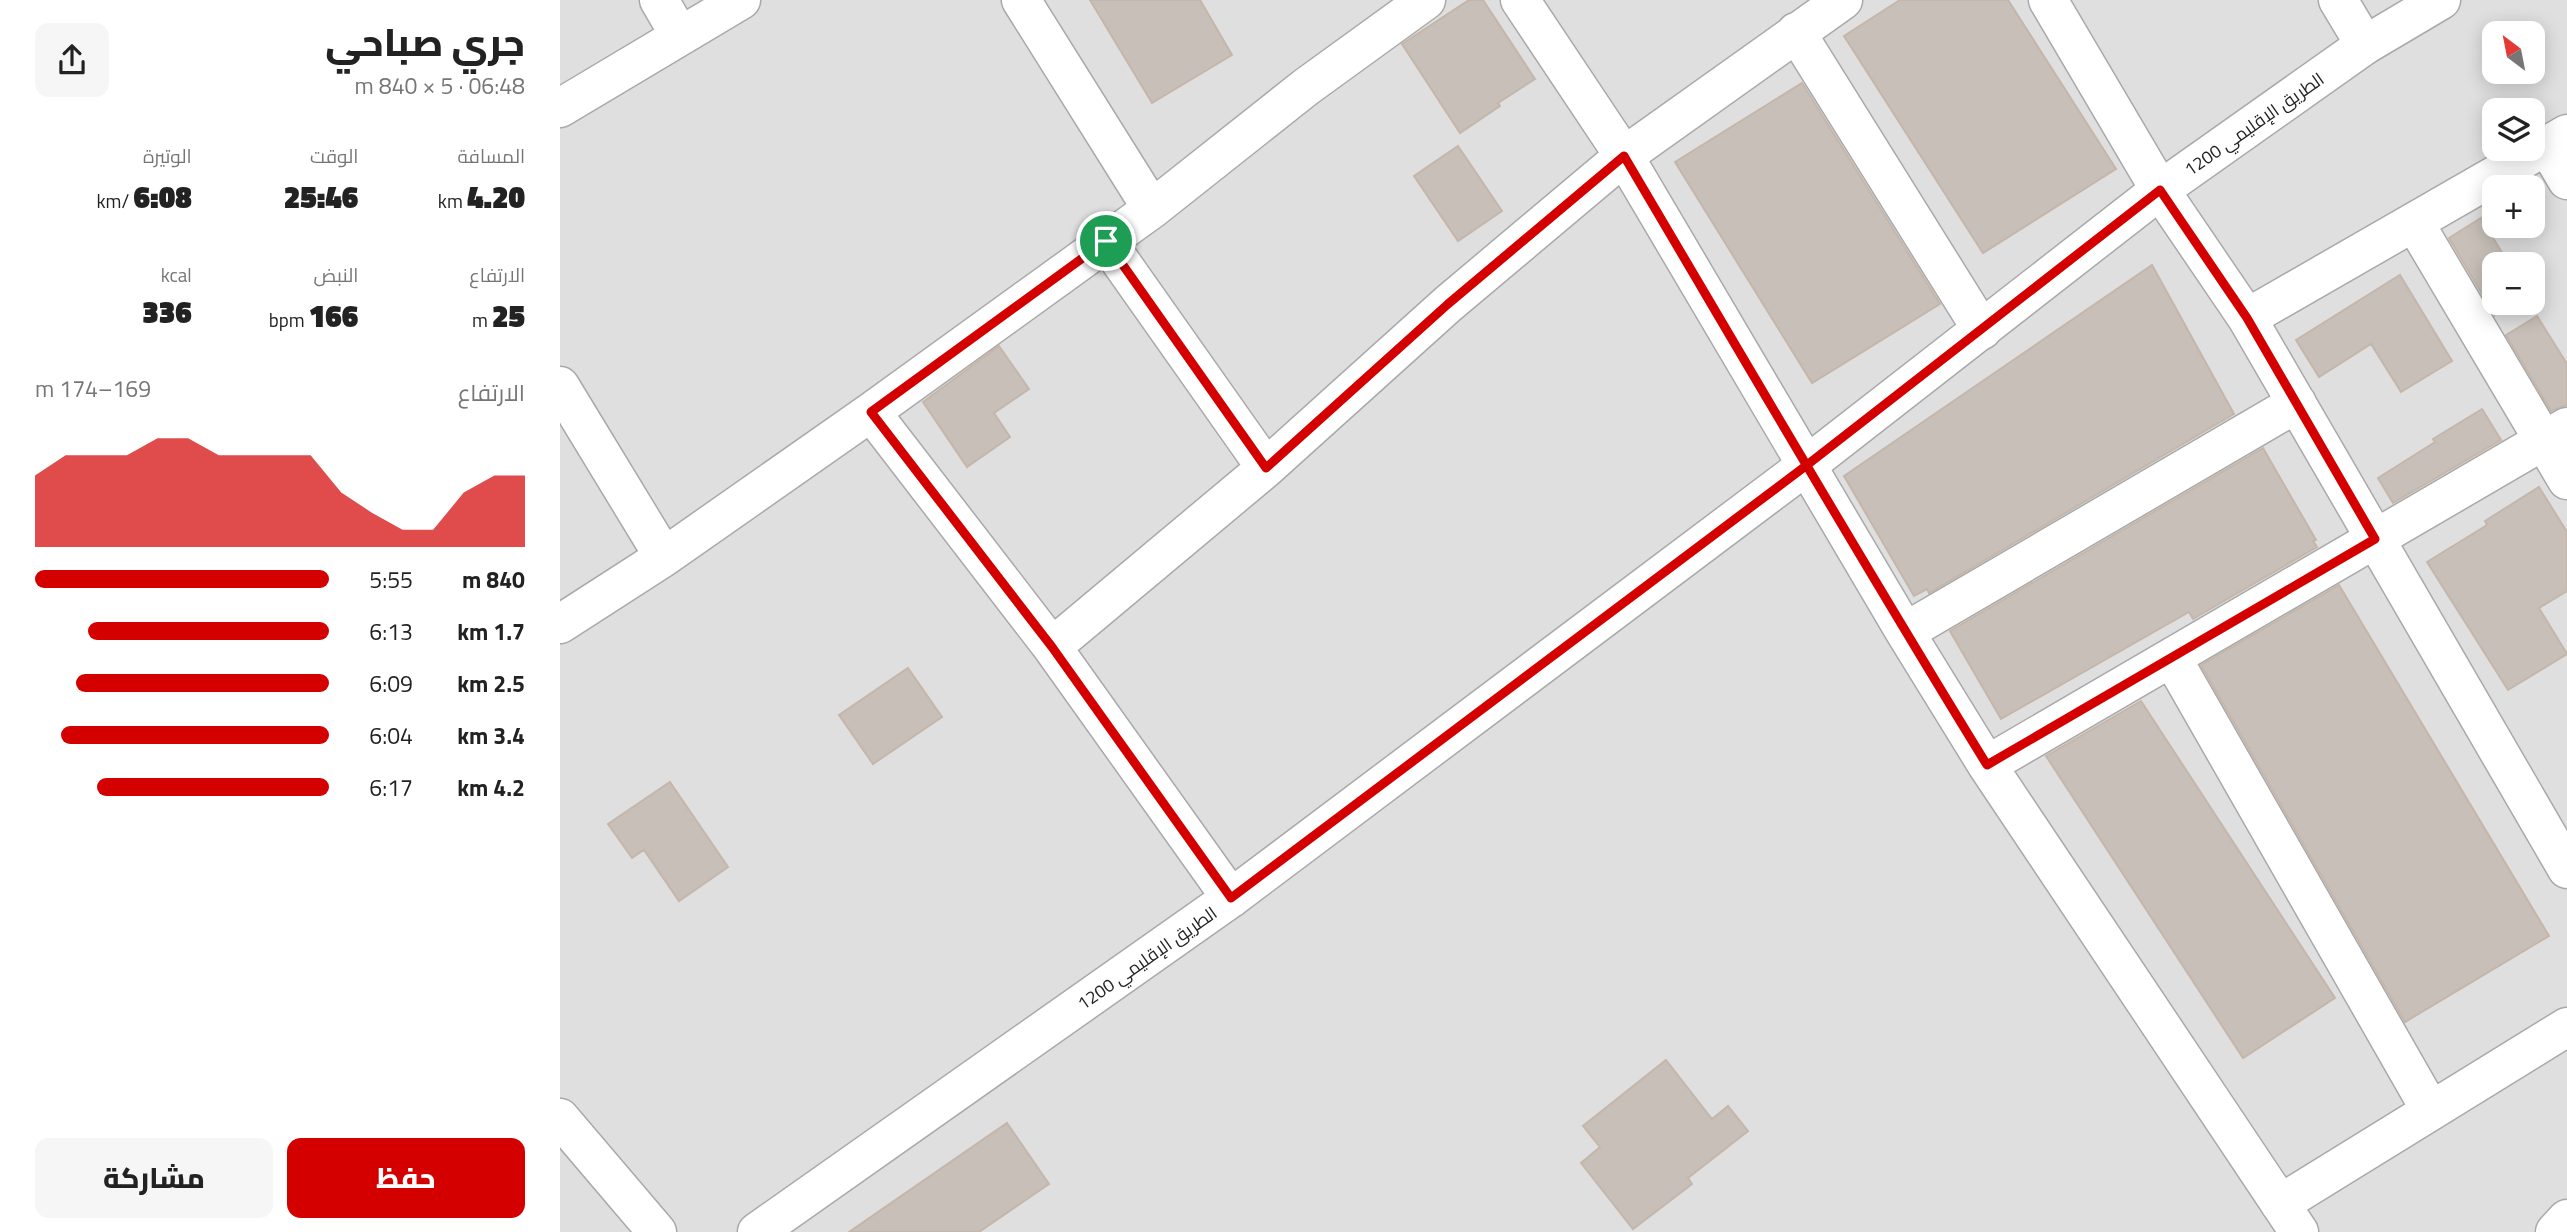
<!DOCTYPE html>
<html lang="ar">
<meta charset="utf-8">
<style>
body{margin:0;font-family:"Titillium Web",Cairo,sans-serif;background:#f6f6f6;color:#222;direction:rtl;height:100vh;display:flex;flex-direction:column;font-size:26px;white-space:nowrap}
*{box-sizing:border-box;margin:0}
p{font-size:23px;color:#767676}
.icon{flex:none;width:38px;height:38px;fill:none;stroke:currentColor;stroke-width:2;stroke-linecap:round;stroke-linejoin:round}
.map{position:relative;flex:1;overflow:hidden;direction:ltr}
.drawer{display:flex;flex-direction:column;background:#fff;width:560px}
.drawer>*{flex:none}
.needle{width:46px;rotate:328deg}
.controls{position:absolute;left:1922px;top:21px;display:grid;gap:14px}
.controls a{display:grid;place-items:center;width:63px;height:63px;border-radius:14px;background:#fff;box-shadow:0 4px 18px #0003;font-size:35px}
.pin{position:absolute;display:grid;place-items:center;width:60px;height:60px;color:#fff;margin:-30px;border:4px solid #fff;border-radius:50%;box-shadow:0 2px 7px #0007}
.round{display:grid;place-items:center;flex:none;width:74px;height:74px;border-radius:14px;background:#f6f6f6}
.overview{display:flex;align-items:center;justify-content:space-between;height:119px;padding:0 35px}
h1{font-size:38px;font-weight:800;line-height:52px}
.stats{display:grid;grid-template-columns:repeat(3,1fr);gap:10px;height:119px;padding:7px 35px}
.stats div{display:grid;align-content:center}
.stats b{font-size:30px;font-weight:800}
.stats small{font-size:19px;font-weight:400}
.stats p{font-size:19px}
.chart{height:196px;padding:14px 35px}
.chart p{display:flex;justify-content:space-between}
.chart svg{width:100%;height:126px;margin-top:7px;fill:#d40000;opacity:.7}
.cta{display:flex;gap:14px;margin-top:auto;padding:14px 35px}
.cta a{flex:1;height:80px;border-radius:14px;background:#d40000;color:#fff;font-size:28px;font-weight:800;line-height:80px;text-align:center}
.cta a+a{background:#f6f6f6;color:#222}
ul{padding:0 35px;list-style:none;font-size:23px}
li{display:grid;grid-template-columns:112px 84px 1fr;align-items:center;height:52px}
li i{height:18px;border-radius:9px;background:#d40000}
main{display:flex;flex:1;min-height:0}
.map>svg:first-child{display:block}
</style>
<main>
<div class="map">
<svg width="2007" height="1232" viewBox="0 0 2007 1232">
<rect width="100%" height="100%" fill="#f2efe9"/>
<path fill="#e0dfdf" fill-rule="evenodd" d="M 0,0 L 2007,0 L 2007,1232 L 0,1232 ZM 1934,33 L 1972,33 L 1972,72 L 1934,72 ZM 1934,110 L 1972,110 L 1972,149 L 1934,149 ZM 1934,187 L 1972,187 L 1972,226 L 1934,226 ZM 1934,264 L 1972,264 L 1972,303 L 1934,303 Z"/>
<path fill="#c7bfb8" stroke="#c4b6ab" stroke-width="2" d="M 530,0 L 640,0 L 672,55 L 592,103 Z
M 909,0 L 923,0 L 975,79 L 938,103 L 940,106 L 900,133 L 842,44 Z
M 1340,0 L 1448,0 L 1556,169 L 1423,253 L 1284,36 Z
M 1242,83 L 1380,304 L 1252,383 L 1115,162 Z
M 898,146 L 942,211 L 898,241 L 854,176 Z
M 1921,218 L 1949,264 L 1934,264 L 1934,314 L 1889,238 Z
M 1592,265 L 1674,414 L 1369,593 L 1367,589 L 1354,596 L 1284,476 Z
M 1840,275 L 1892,361 L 1841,392 L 1811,344 L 1759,377 L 1736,340 Z
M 1977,316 L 2007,364 L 2007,405 L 1991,411 L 1946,335 Z
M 439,346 L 469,389 L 434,413 L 450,437 L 407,467 L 363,402 Z
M 1922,409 L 1941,440 L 1833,503 L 1818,478 L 1875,442 L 1873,439 Z
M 1703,448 L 1756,540 L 1753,541 L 1757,547 L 1633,619 L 1629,612 L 1441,719 L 1390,631 Z
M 1979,487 L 2007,532 L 2007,591 L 1979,608 L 2007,654 L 1948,690 L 1867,562 L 1927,525 L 1925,521 Z
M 1779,585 L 1989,936 L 1845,1022 L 1641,665 Z
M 348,668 L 382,717 L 313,764 L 279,715 Z
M 1581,701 L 1775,998 L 1683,1058 L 1486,756 Z
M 110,782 L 168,867 L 119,901 L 84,850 L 72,858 L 48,824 Z
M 1106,1060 L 1152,1119 L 1168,1106 L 1188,1131 L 1128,1178 L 1132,1184 L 1073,1229 L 1021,1163 L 1040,1147 L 1023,1126 Z
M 447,1123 L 489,1184 L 419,1232 L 289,1232 Z"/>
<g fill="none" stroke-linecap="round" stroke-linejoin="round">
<g stroke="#a9a9a9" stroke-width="41">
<path id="minor" d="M 99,0 L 120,36
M 461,0 L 592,209
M 960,0 L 1064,156 L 1345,632 L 1427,765 L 1739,1232
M 1488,0 L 1600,190 L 1687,318 L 2007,869
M 1778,0 L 1805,45
M 1236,32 L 1422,330
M 0,108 L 181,0
M 1987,146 L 2007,180
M 1854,222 L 2007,480
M 546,241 L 706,468
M 1687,318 L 2007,134
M 0,386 L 104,557
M 311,412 L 492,647 L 671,898
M 0,624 L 104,557 L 311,412 L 592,209 L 746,87 L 866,0
M 1345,632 L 1737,403
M 492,647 L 706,468 L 888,304 L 1064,156 L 1283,0
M 1612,658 L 1871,1111
M 1427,765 L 2007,427
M 1720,1204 L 2007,1027
M 1995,1232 L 2007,1219"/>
</g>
<g stroke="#a9a9a9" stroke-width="41">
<path id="tertiary" d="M 0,1118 L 97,1232
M 197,1232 L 671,898 L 1247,465 L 1600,190 L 1805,45 L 1881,0"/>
</g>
<use href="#minor" stroke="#fff" stroke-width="38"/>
<use href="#tertiary" stroke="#fff" stroke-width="38"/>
</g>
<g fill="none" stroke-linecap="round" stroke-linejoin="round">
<g stroke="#fff" stroke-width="14">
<path id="route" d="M 546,241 L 706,468 L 888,304 L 1064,156 C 1184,359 1303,564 1427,765 L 1815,539 L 1687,318 L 1600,190 L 1247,465 L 671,898 L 492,647 L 311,412 L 546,241"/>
</g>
<use href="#route" stroke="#d40000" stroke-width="9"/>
</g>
<g text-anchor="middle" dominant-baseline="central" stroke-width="5" stroke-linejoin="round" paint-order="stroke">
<g font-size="18" fill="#222" stroke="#fff">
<text transform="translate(1694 124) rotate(-35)">الطريق الإقليمي 1200</text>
<text transform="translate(587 958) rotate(-35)">الطريق الإقليمي 1200</text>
</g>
</g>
</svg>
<div class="controls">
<a><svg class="needle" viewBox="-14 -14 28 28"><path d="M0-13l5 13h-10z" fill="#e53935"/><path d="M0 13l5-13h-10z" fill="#767676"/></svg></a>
<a><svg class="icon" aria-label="layers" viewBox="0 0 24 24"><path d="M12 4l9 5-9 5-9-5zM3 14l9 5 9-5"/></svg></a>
<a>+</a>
<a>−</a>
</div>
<div class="pin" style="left:546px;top:241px;background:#1e9e55"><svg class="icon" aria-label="arrive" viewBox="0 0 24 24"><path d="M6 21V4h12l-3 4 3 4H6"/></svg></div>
</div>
<section class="drawer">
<div class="overview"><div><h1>جري صباحي</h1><p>06:48 · 5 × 840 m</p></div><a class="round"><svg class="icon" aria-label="share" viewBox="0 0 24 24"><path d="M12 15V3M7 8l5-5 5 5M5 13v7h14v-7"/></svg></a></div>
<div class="stats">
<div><p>المسافة</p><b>4.20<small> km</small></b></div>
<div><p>الوقت</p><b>25:46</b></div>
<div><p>الوتيرة</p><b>6:08<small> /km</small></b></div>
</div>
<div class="stats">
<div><p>الارتفاع</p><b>25<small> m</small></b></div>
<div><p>النبض</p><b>166<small> bpm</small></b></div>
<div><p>kcal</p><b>336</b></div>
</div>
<div class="chart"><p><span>الارتفاع</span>169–174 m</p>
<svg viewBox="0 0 160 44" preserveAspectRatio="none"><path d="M0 44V19L10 12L20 12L30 12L40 6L50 6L60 12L70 12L80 12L90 12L100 25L110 32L120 38L130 38L140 25L150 19L160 19V44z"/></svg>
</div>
<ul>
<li><b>840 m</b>5:55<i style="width:100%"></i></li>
<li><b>1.7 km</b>6:13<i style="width:82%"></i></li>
<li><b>2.5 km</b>6:09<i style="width:86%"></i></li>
<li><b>3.4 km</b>6:04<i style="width:91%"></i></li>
<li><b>4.2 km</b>6:17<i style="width:79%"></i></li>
</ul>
<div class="cta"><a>حفظ</a><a>مشاركة</a></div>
</section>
</main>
